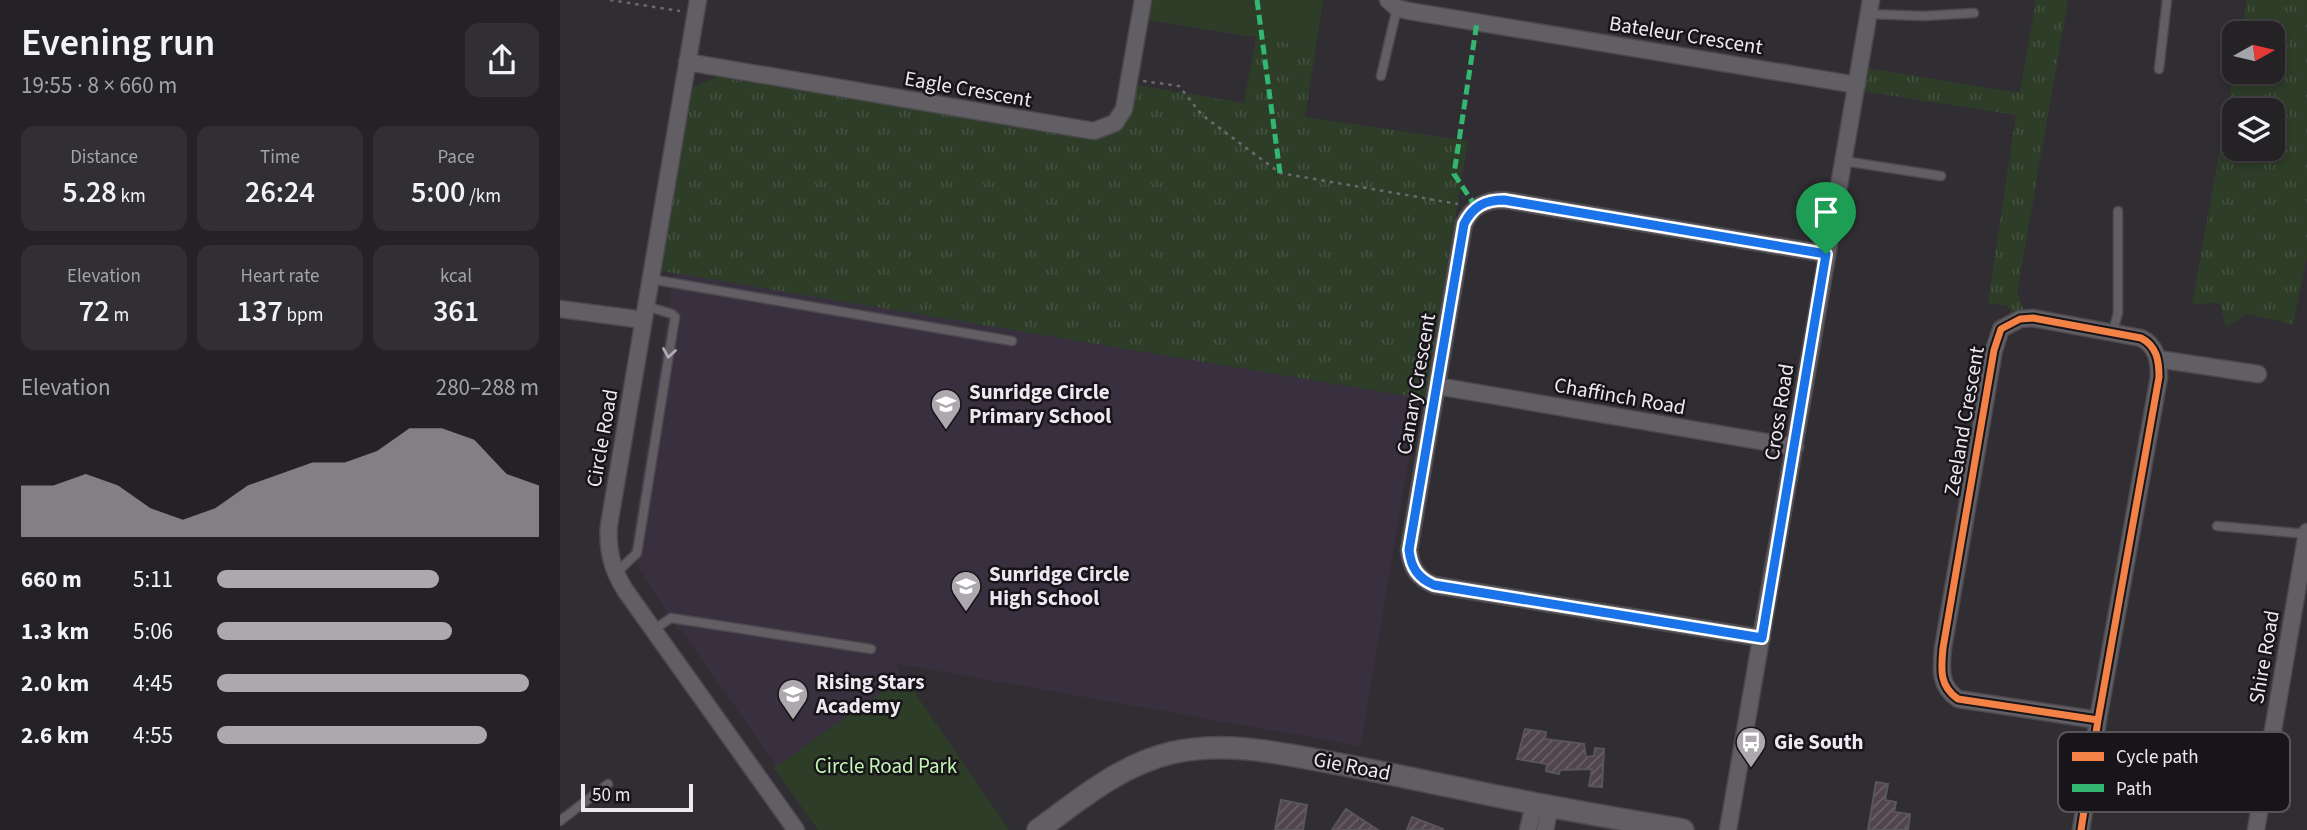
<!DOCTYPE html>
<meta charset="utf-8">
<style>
body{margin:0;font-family:"Source Sans 3",sans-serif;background:#312f32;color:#f1f3f6;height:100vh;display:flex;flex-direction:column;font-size:26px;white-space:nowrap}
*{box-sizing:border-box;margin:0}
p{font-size:23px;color:#a3a4a7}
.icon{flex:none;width:38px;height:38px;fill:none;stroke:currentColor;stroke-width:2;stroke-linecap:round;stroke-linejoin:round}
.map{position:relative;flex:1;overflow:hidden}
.side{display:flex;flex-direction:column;background:#252226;width:560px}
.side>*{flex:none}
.needle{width:46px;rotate:82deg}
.fabs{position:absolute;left:1662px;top:21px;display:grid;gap:14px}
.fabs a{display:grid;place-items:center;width:63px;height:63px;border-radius:14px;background:#252226;box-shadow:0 4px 10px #0003,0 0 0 2px #423f43;font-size:35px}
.scale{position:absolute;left:21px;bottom:18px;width:112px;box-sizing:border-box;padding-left:7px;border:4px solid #eee9f1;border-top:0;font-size:19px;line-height:24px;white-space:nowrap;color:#eee9f1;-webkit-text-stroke:5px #18151a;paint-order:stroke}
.pin{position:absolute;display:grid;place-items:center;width:60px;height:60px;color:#fff;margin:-72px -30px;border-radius:50% 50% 50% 0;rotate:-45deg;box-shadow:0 0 7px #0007}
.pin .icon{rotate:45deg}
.round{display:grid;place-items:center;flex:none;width:74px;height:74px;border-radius:14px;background:#312f32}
.summary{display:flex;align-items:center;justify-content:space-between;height:119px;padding:0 21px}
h1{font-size:38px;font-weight:600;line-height:52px}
.figures{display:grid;grid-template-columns:repeat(3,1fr);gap:10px;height:119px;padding:7px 21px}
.figures div{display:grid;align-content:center;border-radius:14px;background:#312f32;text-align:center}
.figures b{font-size:30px;font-weight:600}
.figures small{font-size:19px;font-weight:400}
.figures p{font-size:19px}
.chart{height:196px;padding:14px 21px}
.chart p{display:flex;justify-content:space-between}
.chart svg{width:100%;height:126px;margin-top:7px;fill:#aca8ae;opacity:.7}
ul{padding:0 21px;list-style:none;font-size:23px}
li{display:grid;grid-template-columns:112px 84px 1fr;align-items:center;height:52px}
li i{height:18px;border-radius:9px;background:#aca8ae}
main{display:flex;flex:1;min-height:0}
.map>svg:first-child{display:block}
</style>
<main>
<section class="side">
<div class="summary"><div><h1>Evening run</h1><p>19:55 · 8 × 660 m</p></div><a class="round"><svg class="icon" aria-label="share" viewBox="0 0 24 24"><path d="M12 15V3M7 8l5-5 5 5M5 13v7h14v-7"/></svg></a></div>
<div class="figures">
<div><p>Distance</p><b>5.28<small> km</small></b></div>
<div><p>Time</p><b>26:24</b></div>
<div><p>Pace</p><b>5:00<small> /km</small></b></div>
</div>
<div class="figures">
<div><p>Elevation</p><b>72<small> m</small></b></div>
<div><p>Heart rate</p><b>137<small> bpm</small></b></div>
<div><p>kcal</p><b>361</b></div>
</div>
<div class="chart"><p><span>Elevation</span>280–288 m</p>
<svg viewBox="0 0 160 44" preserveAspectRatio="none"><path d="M0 44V26L10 26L20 22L30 26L40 34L50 38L60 34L70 26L80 22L90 18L100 18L110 14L120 6L130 6L140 10L150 22L160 26V44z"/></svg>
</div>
<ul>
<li><b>660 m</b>5:11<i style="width:69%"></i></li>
<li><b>1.3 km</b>5:06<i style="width:73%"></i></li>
<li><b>2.0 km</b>4:45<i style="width:97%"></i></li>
<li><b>2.6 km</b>4:55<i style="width:84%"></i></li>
</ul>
</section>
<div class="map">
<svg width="1747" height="830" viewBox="0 0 1747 830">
<defs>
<pattern id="grass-tufts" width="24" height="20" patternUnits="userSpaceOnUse" patternTransform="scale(1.75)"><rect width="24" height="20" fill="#2d3d28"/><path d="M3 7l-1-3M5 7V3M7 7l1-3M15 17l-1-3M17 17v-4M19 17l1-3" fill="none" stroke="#42503d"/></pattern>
<pattern id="building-hatch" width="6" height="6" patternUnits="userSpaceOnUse" patternTransform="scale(1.75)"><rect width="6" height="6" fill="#50454c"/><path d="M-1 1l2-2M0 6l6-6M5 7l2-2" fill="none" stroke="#6a6066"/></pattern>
</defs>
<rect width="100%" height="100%" fill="#312e33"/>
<path fill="#39303f" d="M 114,273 L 859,398 L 801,746 L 334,663 L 343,677 L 217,766 L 121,630 L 118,630 L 70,552 Z"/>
<path fill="url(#grass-tufts)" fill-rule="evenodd" d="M 1476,0 L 1508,0 L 1457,293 L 1464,311 L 1453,314 L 1447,306 L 1428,303 L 1456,115 L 1302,91 L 1305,68 L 1460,93 Z
M 1687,0 L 1747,0 L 1747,257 L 1733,324 L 1687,314 L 1666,327 L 1660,303 L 1632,304 L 1675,66 L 1675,72 L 1713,72 L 1713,33 L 1681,33 ZM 1713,110 L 1713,149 L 1675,149 L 1675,110 Z
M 696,37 L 756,47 L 745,117 L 908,141 L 865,399 L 101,271 L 133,87 L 157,77 L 539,139 C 568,134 570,109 576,85 L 684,103 Z"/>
<path fill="#2d3d28" d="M 591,0 L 763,0 L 756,47 L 588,20 Z
M 343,677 L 344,677 L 449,830 L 258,830 L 214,768 Z"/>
<path fill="url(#building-hatch)" stroke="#595558" stroke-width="2" d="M 965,729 L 986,732 L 985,739 L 1024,744 L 1026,757 L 1034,756 L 1035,748 L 1044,749 L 1042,787 L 1029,786 L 1032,769 L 1000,770 L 999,774 L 986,771 L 987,764 L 957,759 Z
M 1316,782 L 1328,784 L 1325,800 L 1336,802 L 1334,812 L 1350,814 L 1348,830 L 1308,830 Z
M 721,800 L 747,805 L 743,830 L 715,830 Z
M 786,809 L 818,830 L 772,830 Z
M 852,817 L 883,829 L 883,830 L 847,830 Z"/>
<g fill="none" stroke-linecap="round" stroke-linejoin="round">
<g stroke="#4c494e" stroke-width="11">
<path id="service" d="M 1309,14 L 1363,16 L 1414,13
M 1599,69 L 1607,0
M 821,76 L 837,8
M 1284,161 L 1381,176
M 90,279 L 452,341
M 1553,331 L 1558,313 L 1558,211
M 1657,526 L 1747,534
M 55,574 L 77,553 L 115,317 L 112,314 L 86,306
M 93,630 L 111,618 L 311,649
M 0,821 L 48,784"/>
</g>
<g stroke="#4c494e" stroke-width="19">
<path id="minor" d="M 138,0 L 49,525 C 47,550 52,569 65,590 L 236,830
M 828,0 L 837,8 L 849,11 L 1297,85
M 127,62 L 534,131 L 555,123 L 564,109 L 583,0
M 0,309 L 84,320
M 1598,359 L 1698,374
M 877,386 L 1235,447
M 1202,638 L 874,585 C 857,578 851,567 849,550 L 904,224 C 912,206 925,200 944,200 L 1266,254
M 968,830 L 974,804
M 985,830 L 990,807
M 1168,830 L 1311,0
M 1521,830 L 1538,720 L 1599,377 C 1599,361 1597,346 1581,338 L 1473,318 L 1460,319 L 1441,329 L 1434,350 L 1383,648 C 1381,669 1379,686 1398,699 L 1538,720
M 1696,830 L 1747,532"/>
</g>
<g stroke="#4c494e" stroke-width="24">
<path id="tertiary" d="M 478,830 C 519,800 560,765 611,753 C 664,741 715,752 768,762 C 813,770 858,780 903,789 C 976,805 1049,817 1123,830"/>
</g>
<path stroke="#6a686b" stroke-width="2.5" stroke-dasharray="3.5 5" stroke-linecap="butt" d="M 50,0 L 120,11
M 583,81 L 619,86 L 642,115 L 720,173 L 898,204"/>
<use href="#service" stroke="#625f64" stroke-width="8"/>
<use href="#minor" stroke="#625f64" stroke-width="16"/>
<use href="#tertiary" stroke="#625f64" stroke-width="21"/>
<path stroke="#33b770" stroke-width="5" stroke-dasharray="10 5" stroke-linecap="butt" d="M 697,0 L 720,173
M 916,207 L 894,174 L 917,22"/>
<g stroke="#18151a" stroke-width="11">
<path id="cycleway" d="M 1202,638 L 874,585 C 857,578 851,567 849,550 L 904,224 C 912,206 925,200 944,200 L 1266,254
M 1521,830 L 1538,720 L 1599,377 C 1599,361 1597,346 1581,338 L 1473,318 L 1460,319 L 1441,329 L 1434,350 L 1383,648 C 1381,669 1379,686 1398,699 L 1538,720"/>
</g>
<use href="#cycleway" stroke="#f48246" stroke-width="7"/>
</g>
<defs><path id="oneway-chevron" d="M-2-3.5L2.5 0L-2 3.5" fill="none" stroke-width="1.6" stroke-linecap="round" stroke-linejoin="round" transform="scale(1.75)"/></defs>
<use stroke="#afabb2" href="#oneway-chevron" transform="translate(109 353) rotate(99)"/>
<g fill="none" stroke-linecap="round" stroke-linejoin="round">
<g stroke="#fff" stroke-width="14">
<path id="route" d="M 944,200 L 1266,254 L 1202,638 L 874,585 C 858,578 851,568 849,550 L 904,224 C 913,206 925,200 944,200 Z"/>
</g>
<use href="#route" stroke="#1a73e8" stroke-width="9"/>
</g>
<defs>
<g id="school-pin" transform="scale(1.575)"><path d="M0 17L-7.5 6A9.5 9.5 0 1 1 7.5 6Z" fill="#aca8ae" stroke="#18151a"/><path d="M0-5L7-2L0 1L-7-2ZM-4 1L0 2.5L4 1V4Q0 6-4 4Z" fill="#fff"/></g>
<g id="bus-pin" transform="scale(1.575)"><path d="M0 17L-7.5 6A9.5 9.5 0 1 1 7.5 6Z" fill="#aca8ae" stroke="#18151a"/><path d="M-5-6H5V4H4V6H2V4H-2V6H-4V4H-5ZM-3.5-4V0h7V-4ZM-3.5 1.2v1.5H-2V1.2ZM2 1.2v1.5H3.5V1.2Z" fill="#fff"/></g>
</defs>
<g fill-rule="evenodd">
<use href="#school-pin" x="386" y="404"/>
<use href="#school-pin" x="406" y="586"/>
<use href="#school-pin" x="233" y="694"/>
<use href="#bus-pin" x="1191" y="742"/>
</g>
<g text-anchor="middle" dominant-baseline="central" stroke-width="5" stroke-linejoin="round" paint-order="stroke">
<g font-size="21" fill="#eee9f1" stroke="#18151a">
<text transform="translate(1126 35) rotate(9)">Bateleur Crescent</text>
<text transform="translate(408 89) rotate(10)">Eagle Crescent</text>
<text transform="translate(856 384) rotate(-80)">Canary Crescent</text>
<text transform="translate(1060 396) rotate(10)">Chaffinch Road</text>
<text transform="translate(1219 412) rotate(-81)">Cross Road</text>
<text transform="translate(1404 421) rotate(-80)">Zeeland Crescent</text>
<text transform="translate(42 438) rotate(-80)">Circle Road</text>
<text transform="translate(1704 657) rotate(-80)">Shire Road</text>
<text transform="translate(792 766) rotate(11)">Gie Road</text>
</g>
<g font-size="21" font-weight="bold" fill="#eee9f1" stroke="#18151a" text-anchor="start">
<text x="409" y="392">Sunridge Circle<tspan x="409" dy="24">Primary School</tspan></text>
<text x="429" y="574">Sunridge Circle<tspan x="429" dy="24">High School</tspan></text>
<text x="256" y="682">Rising Stars<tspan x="256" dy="24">Academy</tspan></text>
<text x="1214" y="742">Gie South</text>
</g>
<g font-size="21" fill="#c0f6b0" stroke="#18151a">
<text x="326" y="766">Circle Road Park</text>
</g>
</g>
<rect x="1498" y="732" width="232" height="80" rx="10" fill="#18151a" stroke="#58555a" stroke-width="2"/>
<rect x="1512" y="752" width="32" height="9" fill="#f48246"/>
<rect x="1512" y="784" width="32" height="8" fill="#33b770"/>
<g font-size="19" fill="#eee9f1">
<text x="1556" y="763">Cycle path</text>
<text x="1556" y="795">Path</text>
</g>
</svg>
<div class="fabs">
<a><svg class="needle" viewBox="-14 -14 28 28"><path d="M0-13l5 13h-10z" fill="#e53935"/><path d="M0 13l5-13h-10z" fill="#a3a4a7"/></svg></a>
<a><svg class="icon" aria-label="layers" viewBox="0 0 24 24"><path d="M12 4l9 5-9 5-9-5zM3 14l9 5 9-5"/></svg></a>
</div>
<div class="scale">50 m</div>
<div class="pin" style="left:1266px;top:254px;background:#1e9e55"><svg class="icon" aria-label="arrive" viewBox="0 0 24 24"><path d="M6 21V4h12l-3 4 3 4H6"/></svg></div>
</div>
</main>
